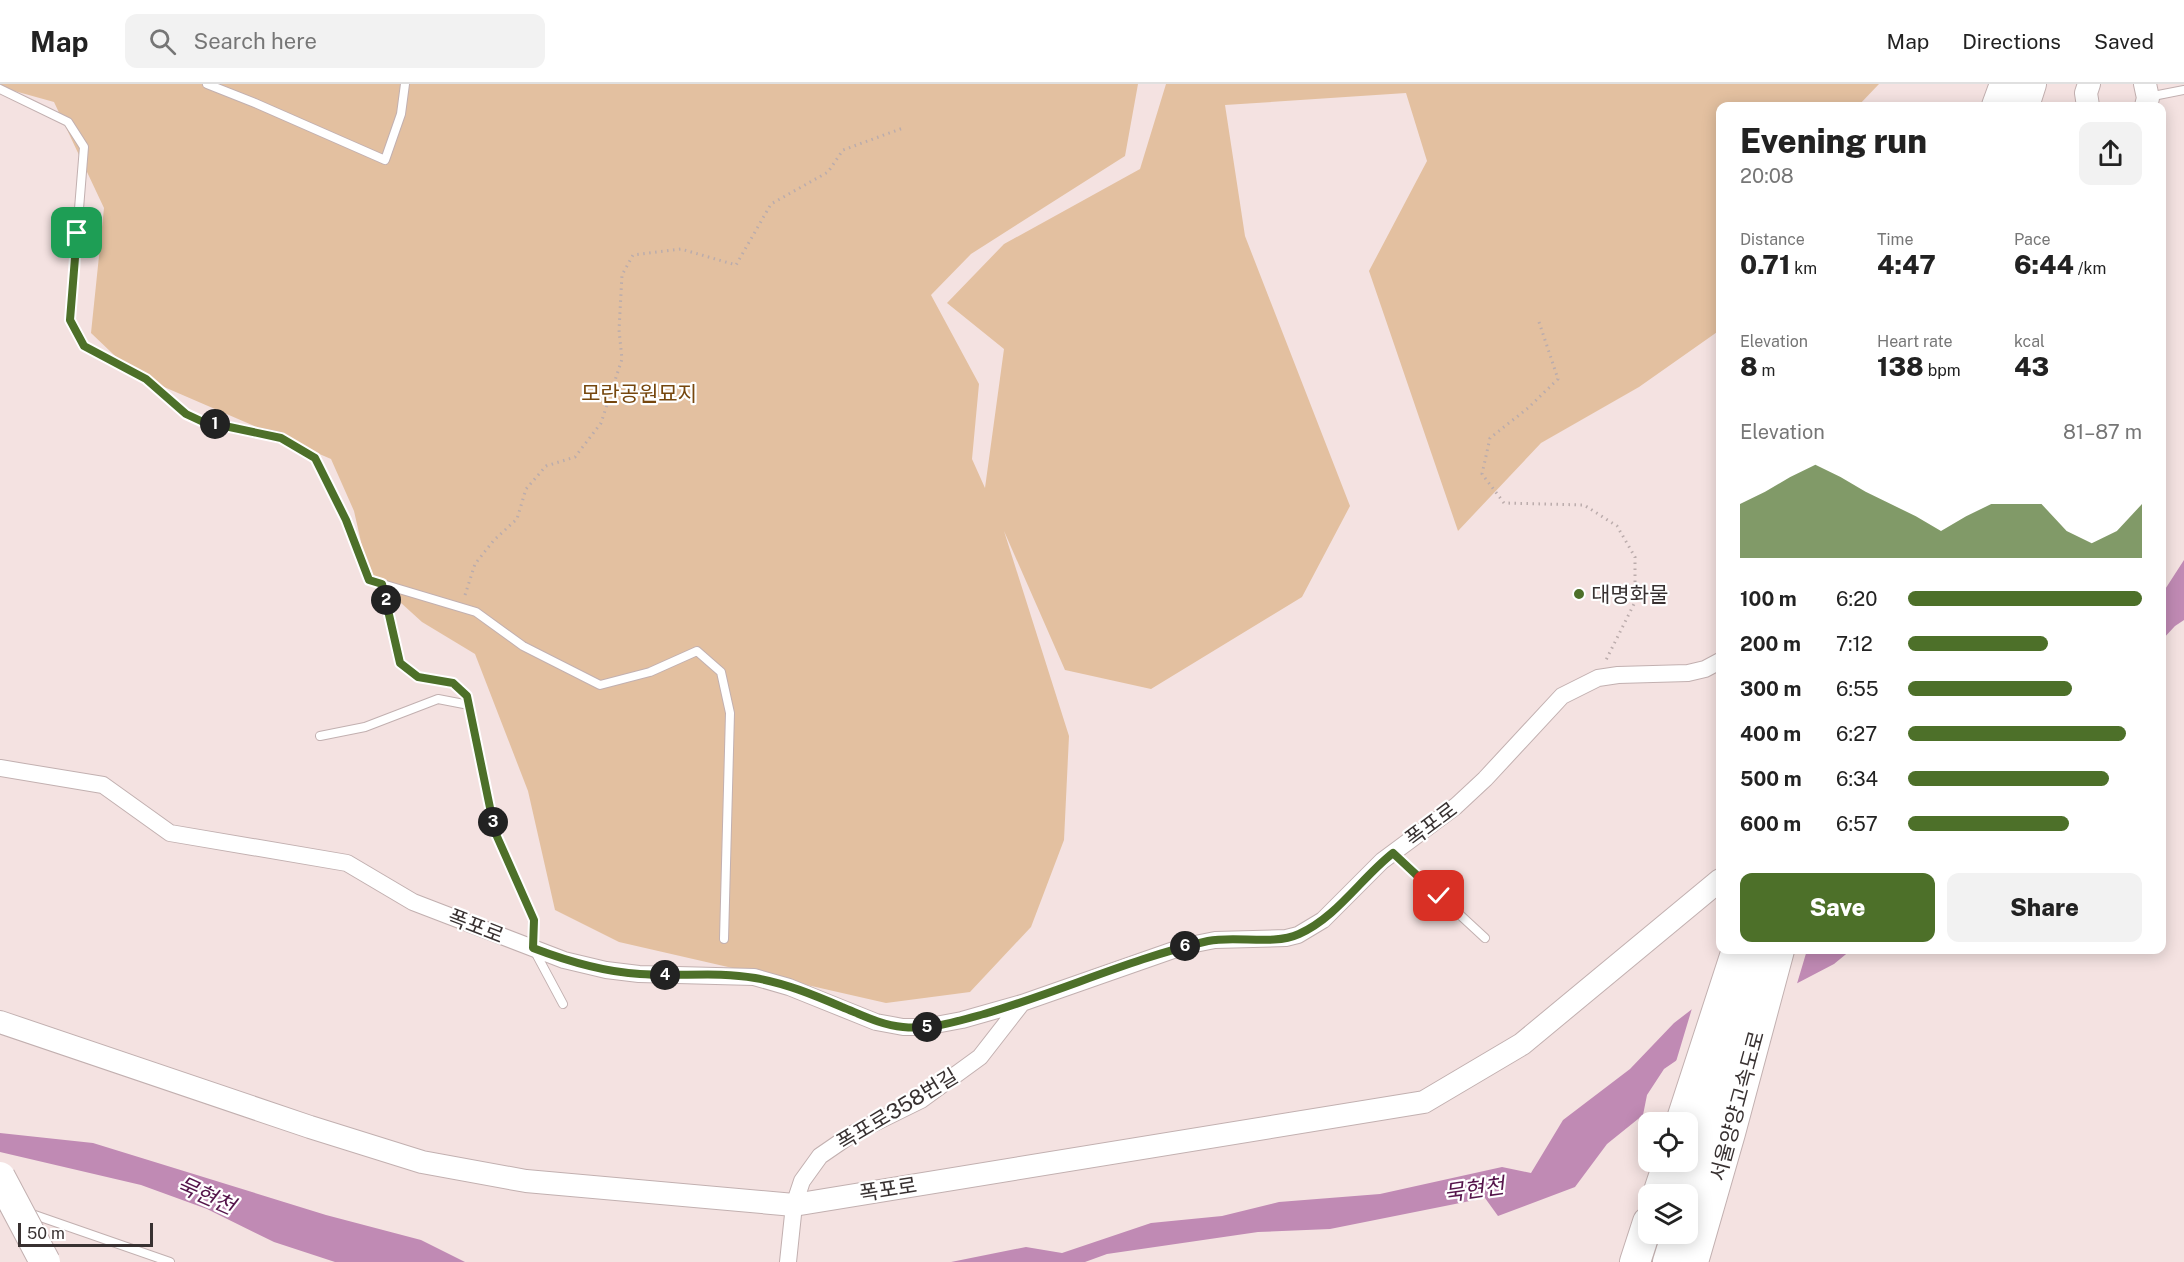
<!DOCTYPE html>
<meta charset="utf-8">
<style>
body{margin:0;font-family:"Public Sans","Noto Sans KR",sans-serif;background:#f2f2f2;color:#222;height:100vh;display:flex;flex-direction:column;font-size:22px;white-space:nowrap}
*{box-sizing:border-box;margin:0}
p{font-size:20px;color:#767676}
.icon{flex:none;width:33px;height:33px;fill:none;stroke:currentColor;stroke-width:2;stroke-linecap:round;stroke-linejoin:round}
.map{position:relative;flex:1;overflow:hidden}
.drawer{position:absolute;left:1716px;top:18px;width:450px;height:852px;display:flex;flex-direction:column;background:#fff;border-radius:12px;box-shadow:0 3px 15px #0003}
.drawer>*{flex:none}
.fabs{position:absolute;left:1638px;top:1028px;display:grid;gap:12px}
.fabs a{display:grid;place-items:center;width:60px;height:60px;border-radius:12px;background:#fff;box-shadow:0 3px 15px #0003;font-size:30px}
.scale{position:absolute;left:18px;bottom:15px;width:135px;box-sizing:border-box;padding-left:6px;border:3px solid #383131;border-top:0;font-size:16px;line-height:21px;white-space:nowrap;color:#383131;-webkit-text-stroke:4px #fff;paint-order:stroke}
.pin{position:absolute;display:grid;place-items:center;width:51px;height:51px;color:#fff;margin:-26px;border-radius:12px;box-shadow:0 3px 9px #0006}
.km{position:absolute;width:30px;height:30px;margin:-15px;border-radius:50%;background:#222;color:#fff;font-size:16px;line-height:30px;text-align:center}
.round{display:grid;place-items:center;flex:none;width:63px;height:63px;border-radius:12px;background:#f2f2f2}
.headline{display:flex;align-items:center;justify-content:space-between;height:102px;padding:0 24px}
h1{font-size:33px;font-weight:800;line-height:45px}
.stats{display:grid;grid-template-columns:repeat(3,1fr);gap:9px;height:102px;padding:6px 24px}
.stats div{display:grid;align-content:center}
.stats b{font-size:26px;font-weight:800}
.stats small{font-size:16px;font-weight:400}
.stats p{font-size:16px}
.chart{height:168px;padding:12px 24px}
.chart p{display:flex;justify-content:space-between}
.chart svg{width:100%;height:108px;margin-top:6px;fill:#4d7029;opacity:.7}
.button{display:flex;gap:12px;margin-top:auto;padding:12px 24px}
.button a{flex:1;height:69px;border-radius:12px;background:#4d7029;color:#fff;font-size:24px;font-weight:800;line-height:69px;text-align:center}
.button a+a{background:#f2f2f2;color:#222}
ul{padding:0 24px;list-style:none;font-size:20px}
li{display:grid;grid-template-columns:96px 72px 1fr;align-items:center;height:45px}
li i{height:15px;border-radius:8px;background:#4d7029}
header{display:flex;align-items:center;gap:36px;box-sizing:border-box;height:84px;padding:0 30px;background:#fff;border-bottom:2px solid #e0e0e0}
header strong{font-size:28px}
nav{display:flex;gap:33px;margin-inline-start:auto;font-size:21px}
.search{width:420px;height:54px;background:#f2f2f2;display:flex;align-items:center;gap:15px;box-sizing:border-box;padding:0 21px;border-radius:12px;color:#767676;font-size:22px}
.map>svg:first-child{display:block}
</style>
<header>
<strong>Map</strong>
<div class="search"><svg class="icon" aria-label="search" viewBox="0 0 24 24"><circle cx="10" cy="10" r="6"/><path d="M15 15l6 6"/></svg>Search here</div>
<nav><a>Map</a><a>Directions</a><a>Saved</a></nav>
</header>
<div class="map">
<svg width="2184" height="1178" viewBox="0 0 2184 1178">
<rect width="100%" height="100%" fill="#f4e2e1"/>
<path fill="#e3c0a0" d="M 0,0 L 1138,0 L 1125,72 L 971,170 L 931,211 L 979,300 L 972,375 L 985,404 L 1004,265 L 947,219 L 1004,160 L 1140,85 L 1166,0 L 1879,0 L 1858,22 L 1720,22 L 1720,246 L 1639,303 L 1541,359 L 1458,447 L 1369,187 L 1427,77 L 1406,9 L 1225,21 L 1245,152 L 1350,422 L 1302,513 L 1151,605 L 1065,586 L 1004,447 L 1069,652 L 1064,756 L 1031,843 L 970,908 L 886,919 L 619,858 L 555,826 L 528,707 L 475,570 L 422,538 L 368,489 L 354,427 L 331,375 L 134,290 L 91,249 L 104,124 L 54,18 L 0,3 Z"/>
<path fill="#c08ab4" d="M 2184,476 L 2184,536 L 2175,542 L 2162,556 L 2162,510 Z
M 1769,866 L 1851,866 L 1834,880 L 1763,917 L 1664,985 L 1647,1011 L 1643,1031 L 1607,1060 L 1575,1103 L 1498,1132 L 1485,1114 L 1330,1145 L 1258,1148 L 1107,1170 L 1085,1178 L 951,1178 L 1026,1163 L 1062,1169 L 1151,1139 L 1222,1132 L 1279,1118 L 1380,1110 L 1502,1083 L 1531,1089 L 1563,1036 L 1630,985 L 1674,939 Z
M 0,1049 L 93,1059 L 326,1131 L 421,1156 L 465,1178 L 335,1178 L 274,1158 L 207,1125 L 141,1101 L 0,1068 Z"/>
<path fill="#f4e2e1" d="M 1764,866 L 1807,866 L 1796,903 L 1764,920 L 1675,981 L 1693,921 Z"/>
<g fill="none" stroke-linecap="round" stroke-linejoin="round">
<g stroke="#c2b0b0" stroke-width="10">
<path id="lane" d="M 207,0 L 255,19 L 385,76 L 401,30 L 405,0
M 0,5 L 68,38 L 84,63 L 70,236 L 84,262 L 146,295 L 186,330 L 201,337 L 281,353 L 315,374 L 346,436 L 369,496 L 476,528 L 523,562 L 600,601 L 650,588 L 697,567 L 721,588 L 730,629 L 724,855
M 2148,13 L 2184,6
M 382,500 L 400,579 L 418,593 L 453,599 L 467,612 L 495,748 L 534,836 L 533,864 L 563,920
M 320,652 L 365,643 L 438,615 L 469,621
M 1393,769 L 1485,854
M 29,1129 L 170,1178"/>
</g>
<g stroke="#c2b0b0" stroke-width="18">
<path id="street" d="M 0,684 L 103,701 L 170,749 L 347,779 L 413,818 L 564,876 L 606,886 L 639,890 L 754,893 L 789,903 L 876,938 L 903,943 L 925,943 L 962,936 L 1022,919 L 1185,862 L 1215,856 L 1286,854 L 1298,851 L 1323,836 L 1382,777 L 1456,722 L 1485,695 L 1562,612 L 1598,594 L 1618,591 L 1688,589 L 1705,585 L 1720,577
M 788,1178 L 794,1121 L 802,1097 L 820,1072 L 852,1050 L 921,1016 L 980,973 L 1022,919"/>
</g>
<g stroke="#c2b0b0" stroke-width="24">
<path id="secondary" d="M 2145,0 L 2148,14 L 2146,22
M 2088,22 L 2086,9 L 2089,0
M 0,938 L 310,1043 L 422,1078 L 526,1097 L 794,1121 L 1424,1018 L 1522,960 L 1720,796"/>
</g>
<g stroke="#c2b0b0" stroke-width="32">
<path id="highway" d="M 1997,22 L 2005,0
M 2024,22 L 2031,0
M 1681,1038 L 1737,866
M 1658,1110 L 1669,1077
M 1688,1113 L 1754,877
M 1635,1178 L 1648,1138
M 1668,1178 L 1677,1149
M 1693,1178 L 1730,1049 L 1779,866"/>
</g>
<path stroke="#bbacac" stroke-width="3" stroke-dasharray="1.5 4.5" stroke-linecap="butt" d="M 1539,238 L 1558,295 L 1528,324 L 1490,354 L 1482,390 L 1504,419 L 1584,421 L 1617,442 L 1635,473 L 1635,518 L 1606,576
M 465,511 L 475,480 L 494,456 L 517,435 L 526,405 L 546,382 L 575,373 L 601,339 L 622,275 L 619,246 L 622,191 L 633,171 L 681,165 L 736,181 L 771,120 L 828,88 L 843,66 L 903,44"/>
<use href="#lane" stroke="#fff" stroke-width="8"/>
<use href="#street" stroke="#fff" stroke-width="16"/>
<use href="#secondary" stroke="#fff" stroke-width="22"/>
<use href="#highway" stroke="#fff" stroke-width="30"/>
<g stroke="#c2b0b0" stroke-width="32" stroke-linecap="butt">
<path id="highway-bridge" d="M 0,1093 L 45,1178"/>
</g>
<use href="#highway-bridge" stroke="#fff" stroke-width="30"/>
</g>
<g fill="none" stroke-linecap="round" stroke-linejoin="round">
<g stroke="#fff" stroke-width="12">
<path id="route" d="M 77,149 L 70,236 L 84,262 L 146,295 L 186,330 L 201,337 L 281,354 L 315,374 L 346,436 L 369,496 L 382,500 L 400,579 L 418,593 L 453,599 L 467,612 L 495,748 L 534,836 L 533,864 C 567,877 603,888 640,890 C 678,893 717,887 755,894 C 785,899 814,911 842,923 C 862,931 881,941 903,943 C 930,946 959,937 984,930 C 1060,908 1132,874 1208,857 C 1237,851 1272,862 1299,850 C 1337,833 1361,794 1393,769 L 1439,812"/>
</g>
<use href="#route" stroke="#4d7029" stroke-width="8"/>
</g>
<circle fill="#4d7029" stroke="#fff" stroke-width="2" cx="1579" cy="510" r="6"/>
<g text-anchor="middle" dominant-baseline="central" stroke-width="4.5" stroke-linejoin="round" paint-order="stroke">
<g font-size="21" fill="#76470e" stroke="#fff">
<text x="639" y="309">모란공원묘지</text>
</g>
<g font-size="21" fill="#383131" stroke="#fff" text-anchor="start">
<text x="1591" y="510">대명화물</text>
</g>
<g font-size="21" fill="#383131" stroke="#fff">
<text transform="translate(1431 740) rotate(-37)">폭포로</text>
<text transform="translate(476 842) rotate(21)">폭포로</text>
<text transform="translate(1737 1022) rotate(-75)">서울양양고속도로</text>
<text transform="translate(897 1025) rotate(-31)">폭포로358번길</text>
<text transform="translate(888 1105) rotate(-9)">폭포로</text>
</g>
<g font-size="22" font-style="italic" fill="#54144a" stroke="#fff">
<text transform="translate(1474 1105) rotate(-8)">묵현천</text>
<text transform="translate(206 1111) rotate(24)">묵현천</text>
</g>
</g>
</svg>
<div class="fabs">
<a><svg class="icon" aria-label="locate" viewBox="0 0 24 24"><circle cx="12" cy="12" r="6"/><path d="M12 2v4M12 18v4M2 12h4M18 12h4"/></svg></a>
<a><svg class="icon" aria-label="layers" viewBox="0 0 24 24"><path d="M12 4l9 5-9 5-9-5zM3 14l9 5 9-5"/></svg></a>
</div>
<div class="scale">50 m</div>
<div class="pin" style="left:77px;top:149px;background:#1e9e55"><svg class="icon" aria-label="arrive" viewBox="0 0 24 24"><path d="M6 21V4h12l-3 4 3 4H6"/></svg></div>
<div class="pin" style="left:1439px;top:812px;background:#d93025"><svg class="icon" aria-label="check" viewBox="0 0 24 24"><path d="M5 12l5 5 9-10"/></svg></div>
<b class="km" style="left:215px;top:340px">1</b>
<b class="km" style="left:386px;top:516px">2</b>
<b class="km" style="left:493px;top:738px">3</b>
<b class="km" style="left:665px;top:891px">4</b>
<b class="km" style="left:927px;top:943px">5</b>
<b class="km" style="left:1185px;top:862px">6</b>
<section class="drawer">
<div class="headline"><div><h1>Evening run</h1><p>20:08</p></div><a class="round"><svg class="icon" aria-label="share" viewBox="0 0 24 24"><path d="M12 15V3M7 8l5-5 5 5M5 13v7h14v-7"/></svg></a></div>
<div class="stats">
<div><p>Distance</p><b>0.71<small> km</small></b></div>
<div><p>Time</p><b>4:47</b></div>
<div><p>Pace</p><b>6:44<small> /km</small></b></div>
</div>
<div class="stats">
<div><p>Elevation</p><b>8<small> m</small></b></div>
<div><p>Heart rate</p><b>138<small> bpm</small></b></div>
<div><p>kcal</p><b>43</b></div>
</div>
<div class="chart"><p><span>Elevation</span>81–87 m</p>
<svg viewBox="0 0 160 44" preserveAspectRatio="none"><path d="M0 44V22L10 17L20 11L30 6L40 11L50 17L60 22L70 27L80 33L90 27L100 22L110 22L120 22L130 33L140 38L150 33L160 22V44z"/></svg>
</div>
<ul>
<li><b>100 m</b>6:20<i style="width:100%"></i></li>
<li><b>200 m</b>7:12<i style="width:60%"></i></li>
<li><b>300 m</b>6:55<i style="width:70%"></i></li>
<li><b>400 m</b>6:27<i style="width:93%"></i></li>
<li><b>500 m</b>6:34<i style="width:86%"></i></li>
<li><b>600 m</b>6:57<i style="width:69%"></i></li>
</ul>
<div class="button"><a>Save</a><a>Share</a></div>
</section>
</div>
